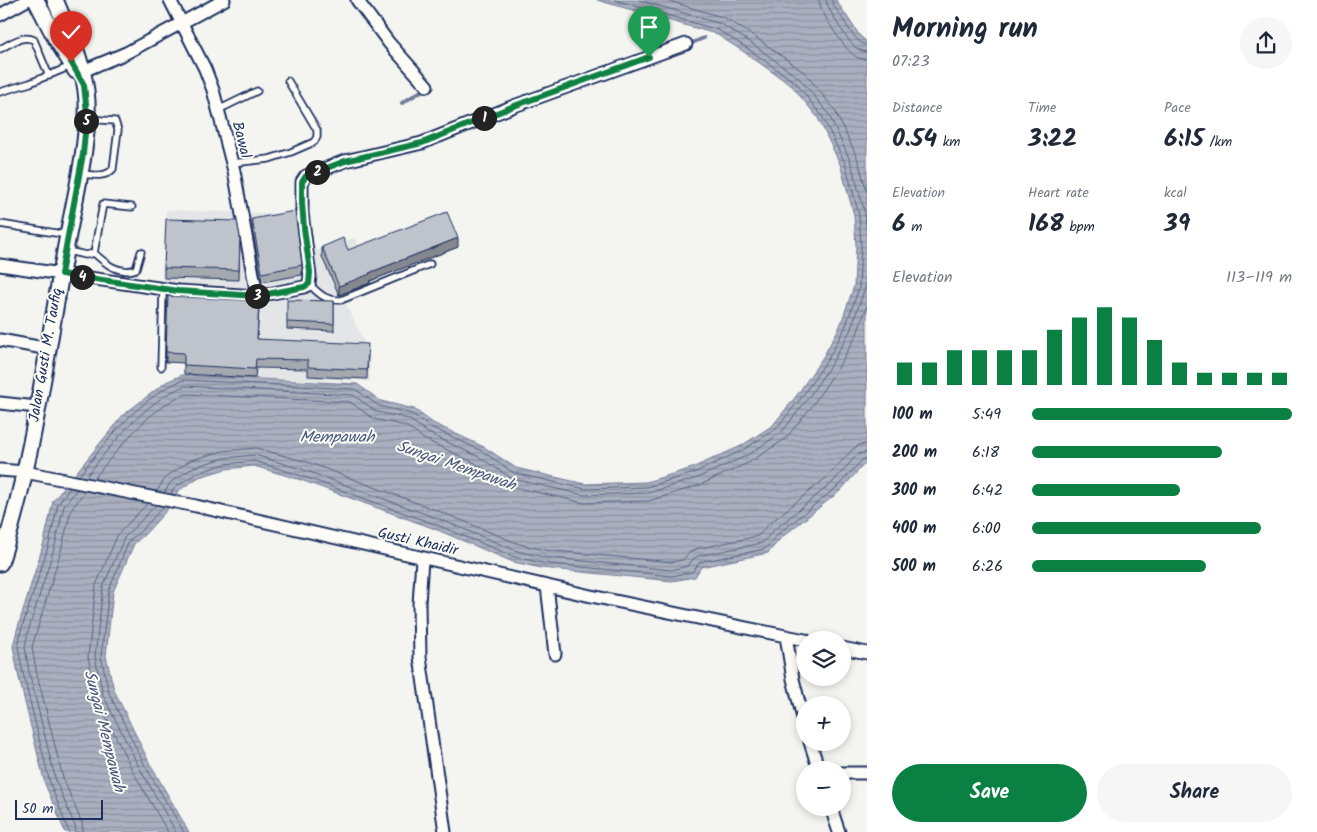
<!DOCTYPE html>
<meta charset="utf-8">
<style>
body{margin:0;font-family:Kalam,sans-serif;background:#f6f6f7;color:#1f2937;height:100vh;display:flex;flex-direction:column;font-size:19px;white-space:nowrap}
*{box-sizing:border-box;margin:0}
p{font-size:16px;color:#747a83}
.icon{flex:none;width:28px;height:28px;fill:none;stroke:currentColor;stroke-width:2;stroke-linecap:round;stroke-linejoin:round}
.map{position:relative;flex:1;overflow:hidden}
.drawer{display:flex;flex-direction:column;background:#fff;width:450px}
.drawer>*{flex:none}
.tools{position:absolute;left:796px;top:631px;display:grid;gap:10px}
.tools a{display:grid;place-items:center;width:55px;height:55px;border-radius:50%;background:#fff;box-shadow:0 2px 8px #0003;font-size:25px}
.scale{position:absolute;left:15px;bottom:12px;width:88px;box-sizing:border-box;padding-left:5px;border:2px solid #1b2f5e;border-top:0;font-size:14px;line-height:18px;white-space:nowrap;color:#1b2f5e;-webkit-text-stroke:4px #fdfcf7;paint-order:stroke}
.pin{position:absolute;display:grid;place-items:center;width:42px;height:42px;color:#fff;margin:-51px -21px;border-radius:50% 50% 50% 0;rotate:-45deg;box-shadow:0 0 5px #0007}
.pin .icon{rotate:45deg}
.km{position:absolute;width:25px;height:25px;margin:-12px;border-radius:50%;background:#222;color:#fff;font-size:14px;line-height:25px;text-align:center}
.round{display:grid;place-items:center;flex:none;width:52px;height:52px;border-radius:26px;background:#f6f6f7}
.head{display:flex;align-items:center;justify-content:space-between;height:85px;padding:0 25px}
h1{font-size:28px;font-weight:700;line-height:38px}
.figures{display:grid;grid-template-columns:repeat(3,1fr);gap:8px;height:85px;padding:5px 25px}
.figures div{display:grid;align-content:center}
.figures b{font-size:25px;font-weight:700}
.figures small{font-size:14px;font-weight:400}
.figures p{font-size:14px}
.chart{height:140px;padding:10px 25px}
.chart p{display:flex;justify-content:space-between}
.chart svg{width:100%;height:90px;margin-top:5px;stroke:#0b8043;stroke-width:6}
.cta{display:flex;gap:10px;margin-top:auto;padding:10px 25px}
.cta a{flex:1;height:58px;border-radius:30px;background:#0b8043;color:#fff;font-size:20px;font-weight:700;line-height:58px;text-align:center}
.cta a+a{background:#f6f6f7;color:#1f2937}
ul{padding:0 25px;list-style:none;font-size:16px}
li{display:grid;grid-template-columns:80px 60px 1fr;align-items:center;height:38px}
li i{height:12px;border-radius:6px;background:#0b8043}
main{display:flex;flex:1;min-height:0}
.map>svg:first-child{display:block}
</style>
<main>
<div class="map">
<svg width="867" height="832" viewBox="0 0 867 832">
<defs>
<pattern id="water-rules" width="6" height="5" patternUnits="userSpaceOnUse" patternTransform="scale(1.25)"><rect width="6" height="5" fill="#aab0bf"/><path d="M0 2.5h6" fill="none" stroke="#8a909e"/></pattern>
</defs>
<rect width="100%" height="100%" fill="#f4f4f1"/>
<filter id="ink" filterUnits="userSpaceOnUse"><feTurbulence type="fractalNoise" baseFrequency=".02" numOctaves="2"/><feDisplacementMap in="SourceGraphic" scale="10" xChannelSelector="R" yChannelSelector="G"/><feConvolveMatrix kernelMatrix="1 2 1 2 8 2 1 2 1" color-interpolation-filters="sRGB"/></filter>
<g filter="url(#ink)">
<path fill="#e4e5e6" d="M 166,210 L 297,214 L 317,250 L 355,238 L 380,289 L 346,304 L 370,354 L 370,381 L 255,379 L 183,375 L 183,363 L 164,362 L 162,278 Z"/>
<path fill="url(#water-rules)" stroke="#717c98" d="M 597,0 L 836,0 L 860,36 L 867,42 L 867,461 L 840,491 L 781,538 L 768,553 L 701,567 L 695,577 L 672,581 L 541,568 L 513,562 L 435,529 L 301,480 L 254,466 L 226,469 L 199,477 L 178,491 L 167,510 L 145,534 L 134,544 L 113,592 L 106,656 L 114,690 L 149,762 L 189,832 L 65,832 L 45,784 L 18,674 L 13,646 L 17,630 L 44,542 L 53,501 L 123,415 L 166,382 L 182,375 L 357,384 L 381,401 L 414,409 L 433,423 L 484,447 L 516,468 L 585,484 L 646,482 L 692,468 L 741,446 L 773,425 L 797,395 L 823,357 L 840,326 L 854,286 L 856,246 L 854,215 L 840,164 L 818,118 L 792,86 L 744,52 L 716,34 Z"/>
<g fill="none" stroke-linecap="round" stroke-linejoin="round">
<path stroke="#546385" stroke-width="1" d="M 639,0 L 721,24 L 750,42 L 800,79 L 828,113 L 850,160 L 865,213 L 867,237
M 666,0 L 725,18 L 754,36 L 805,73 L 834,109 L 857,157 L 867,192
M 819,0 C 819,11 845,50 855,56 C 859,59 863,59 867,59
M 826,0 C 827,8 846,38 853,45 C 857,49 861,51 867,52
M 832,0 L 833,5 C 842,15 854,44 867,45
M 79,476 C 107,440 140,397 183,380 L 355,389 L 379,406 L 412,414 L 431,427 L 482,451 L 514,473 L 585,489 L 647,487 L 694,473 L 743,450 L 776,429 L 801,398 L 828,359 L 845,328 L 859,288 L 861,246 L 859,215 L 845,163 L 822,116 L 796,83 L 747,48 L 718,30 L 615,0
M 86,477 C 111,445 146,400 185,386 L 353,395 L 377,412 L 409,419 L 428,433 L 479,457 L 513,479 L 584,495 L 648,493 L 697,478 L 746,456 L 781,433 L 806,401 L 832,363 L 850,331 L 865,288 L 867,258
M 94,479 C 117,450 151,406 186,394 L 350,402 L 374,419 L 406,426 L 424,439 L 475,463 L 510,486 L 584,503 L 649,501 L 700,485 L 750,462 L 785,439 L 812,406 L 839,366 L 857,334 L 867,306
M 157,491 L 166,477 L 191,460 L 223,451 L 256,448 L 307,462 L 441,512 L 519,544 L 544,550 L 671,562 L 683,560 L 689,553 L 696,549 L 758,536 L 769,524 L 827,477 L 852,450 L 859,445 L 867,444
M 164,493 L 171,482 L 194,467 L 224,458 L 255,455 L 304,470 L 439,519 L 517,551 L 543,557 L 671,570 L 688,566 L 693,559 L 698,556 L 762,543 L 774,530 L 832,483 L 857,455 L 867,452
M 171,494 L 175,487 L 197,473 L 225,464 L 254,461 L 302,476 L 437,525 L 515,557 L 542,563 L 672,576 L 692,572 L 700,562 L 765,549 L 778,534 L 837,487 L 862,460 L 867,458
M 148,503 L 118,534 L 96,585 L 88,657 L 97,698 L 132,770 L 168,832
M 156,505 L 124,538 L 103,587 L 95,657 L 103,695 L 139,767 L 176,832
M 163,507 L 142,530 L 129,541 L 109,590 L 101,656 L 109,693 L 144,764 L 184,832
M 69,832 L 50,783 L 23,673 L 18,647 L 21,631 L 49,544 L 58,504 L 70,488
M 76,832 L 75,826 L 56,781 L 29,672 L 25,647 L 28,632 L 55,545 L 64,506 L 77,489
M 83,832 L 82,823 L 63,778 L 36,670 L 32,647 L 62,547 L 71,510 L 85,491"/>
<path stroke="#717c98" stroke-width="4" d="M 687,45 L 704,38
M 402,103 L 423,90 L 420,86"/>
<g stroke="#1b2f5e" stroke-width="9">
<path id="lane" d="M 0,49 C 10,44 23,34 34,40 L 49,76
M 0,92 L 30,83 L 71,66
M 218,110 L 257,91
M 232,163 L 269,159 L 291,152 L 314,142 L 317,137 L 317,130 L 288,81
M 82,174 C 93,175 105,178 113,169 L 118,130 L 115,121 L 88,119
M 0,224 L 68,235
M 67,251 L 86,255 L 94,253 L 103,204 L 132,207
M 94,253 C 106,264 119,275 136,269 L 141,252
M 309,284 C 319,294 326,301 341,300 L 430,264
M 161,367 L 163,289"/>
</g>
<g stroke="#1b2f5e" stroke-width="15">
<path id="street" d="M 170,0 L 205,69 L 213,90 L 234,171 L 257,296
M 357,0 L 389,43 L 427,86
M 0,15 L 27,0
M 78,73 L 126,53 L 224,0
M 0,265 L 178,291 L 257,296 L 304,287 L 309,284 L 310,276 L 302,213 L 302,182 L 306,176 L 345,161 L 422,143 L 514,106 L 686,44
M 0,340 L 49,349
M 0,403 L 37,407
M 0,470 L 25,472 L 196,506 L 591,596 L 805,640
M 422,559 L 419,604 L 420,657 L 445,832
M 547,586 L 555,654
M 786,636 L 793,679 L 805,726
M 842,648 L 867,653
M 810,742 L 819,770
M 842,773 L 867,773
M 831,808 L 839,832"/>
</g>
<g stroke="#1b2f5e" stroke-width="19">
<path id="secondary" d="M 36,0 L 55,37 L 76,71
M 0,563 C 33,462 46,355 65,251 C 73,205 89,146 87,101 C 85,65 69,33 55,0"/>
</g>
<use href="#lane" stroke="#fdfcf7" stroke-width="5.5"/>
<use href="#street" stroke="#fdfcf7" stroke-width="11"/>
<use href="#secondary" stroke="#fdfcf7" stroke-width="15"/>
</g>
<path fill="#a4a8af" stroke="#1b2f5e" d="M 252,219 L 302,265 L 302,275 L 262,282 L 252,228 Z
M 240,237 L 239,280 L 164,278 L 164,268 Z
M 322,247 L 348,250 L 458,247 L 370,281 L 370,283 L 339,295 L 322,257 Z
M 334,301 L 334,331 L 287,329 L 287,322 Z
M 259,310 L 257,339 L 368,353 L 367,379 L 308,376 L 308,369 L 256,368 L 255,378 L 184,374 L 184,363 L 166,362 L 166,352 Z"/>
<path fill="#86888f" stroke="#1b2f5e" d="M 458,238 L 458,247 L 370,281 L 370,283 L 339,295 L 339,286 L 369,273 Z"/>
<path fill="#bfc3cc" stroke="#1b2f5e" d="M 295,211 L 302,265 L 262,273 L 252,219 Z
M 447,212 L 458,238 L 369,273 L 370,274 L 339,286 L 322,247 L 343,238 L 348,250 Z
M 166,219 L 237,221 L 240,237 L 239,270 L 164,268 Z
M 168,296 L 259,301 L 257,339 L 368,344 L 367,370 L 308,367 L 308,360 L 256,359 L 255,369 L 184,365 L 184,353 L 166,352 Z
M 287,300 L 334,301 L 334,324 L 287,322 Z"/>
</g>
<g fill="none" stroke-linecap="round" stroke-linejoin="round" filter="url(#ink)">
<g stroke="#fff" stroke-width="10">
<path id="route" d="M 71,62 L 84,85 L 87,113 L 83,154 L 61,274 L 178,291 L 257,296 L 304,287 L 309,284 L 310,272 L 304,228 L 302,203 L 302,182 L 306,176 L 345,161 L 422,143 L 514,106 L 649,57"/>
</g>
<use href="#route" stroke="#0b8043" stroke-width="6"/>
</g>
<g text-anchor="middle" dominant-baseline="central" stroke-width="4" stroke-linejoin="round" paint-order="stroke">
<g font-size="15" fill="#1b2f5e" stroke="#fdfcf7">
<text transform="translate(241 140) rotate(76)">Bawal</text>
<text transform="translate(46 355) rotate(-80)">Jalan Gusti M. Taufiq</text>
<text transform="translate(418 542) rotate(13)">Gusti Khaidir</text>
</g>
<g font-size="16" font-style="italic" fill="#46567b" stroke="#fdfcf7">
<text x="337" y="437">Mempawah</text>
<text transform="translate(456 466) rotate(19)">Sungai Mempawah</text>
<text transform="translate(104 731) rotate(76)">Sungai Mempawah</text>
</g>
</g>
</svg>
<div class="tools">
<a><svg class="icon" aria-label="layers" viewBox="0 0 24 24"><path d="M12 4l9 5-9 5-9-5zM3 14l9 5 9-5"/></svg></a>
<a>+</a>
<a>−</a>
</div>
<div class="scale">50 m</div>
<div class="pin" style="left:649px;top:57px;background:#1e9e55"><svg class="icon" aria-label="arrive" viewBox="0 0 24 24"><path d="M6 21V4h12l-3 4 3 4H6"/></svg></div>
<div class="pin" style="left:71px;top:62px;background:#d93025"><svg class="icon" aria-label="check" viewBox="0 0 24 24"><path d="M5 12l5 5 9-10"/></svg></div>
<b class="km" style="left:484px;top:118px">1</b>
<b class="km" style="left:317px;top:172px">2</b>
<b class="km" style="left:257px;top:296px">3</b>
<b class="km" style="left:82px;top:277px">4</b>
<b class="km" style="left:86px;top:121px">5</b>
</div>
<section class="drawer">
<div class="head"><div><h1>Morning run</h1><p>07:23</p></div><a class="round"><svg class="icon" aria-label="share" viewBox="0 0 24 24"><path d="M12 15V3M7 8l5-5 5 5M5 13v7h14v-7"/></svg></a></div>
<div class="figures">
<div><p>Distance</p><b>0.54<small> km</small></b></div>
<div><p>Time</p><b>3:22</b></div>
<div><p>Pace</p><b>6:15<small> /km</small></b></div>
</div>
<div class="figures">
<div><p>Elevation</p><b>6<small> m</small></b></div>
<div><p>Heart rate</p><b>168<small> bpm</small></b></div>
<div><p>kcal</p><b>39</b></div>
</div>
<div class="chart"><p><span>Elevation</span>113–119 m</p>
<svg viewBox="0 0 160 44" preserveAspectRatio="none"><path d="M5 44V33M15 44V33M25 44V27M35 44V27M45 44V27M55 44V27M65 44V17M75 44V11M85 44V6M95 44V11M105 44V22M115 44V33M125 44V38M135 44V38M145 44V38M155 44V38"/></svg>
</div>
<ul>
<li><b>100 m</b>5:49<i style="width:100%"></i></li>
<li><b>200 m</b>6:18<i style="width:73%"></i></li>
<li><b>300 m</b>6:42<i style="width:57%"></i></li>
<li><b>400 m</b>6:00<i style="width:88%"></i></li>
<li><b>500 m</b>6:26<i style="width:67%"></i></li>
</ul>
<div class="cta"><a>Save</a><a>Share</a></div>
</section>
</main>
